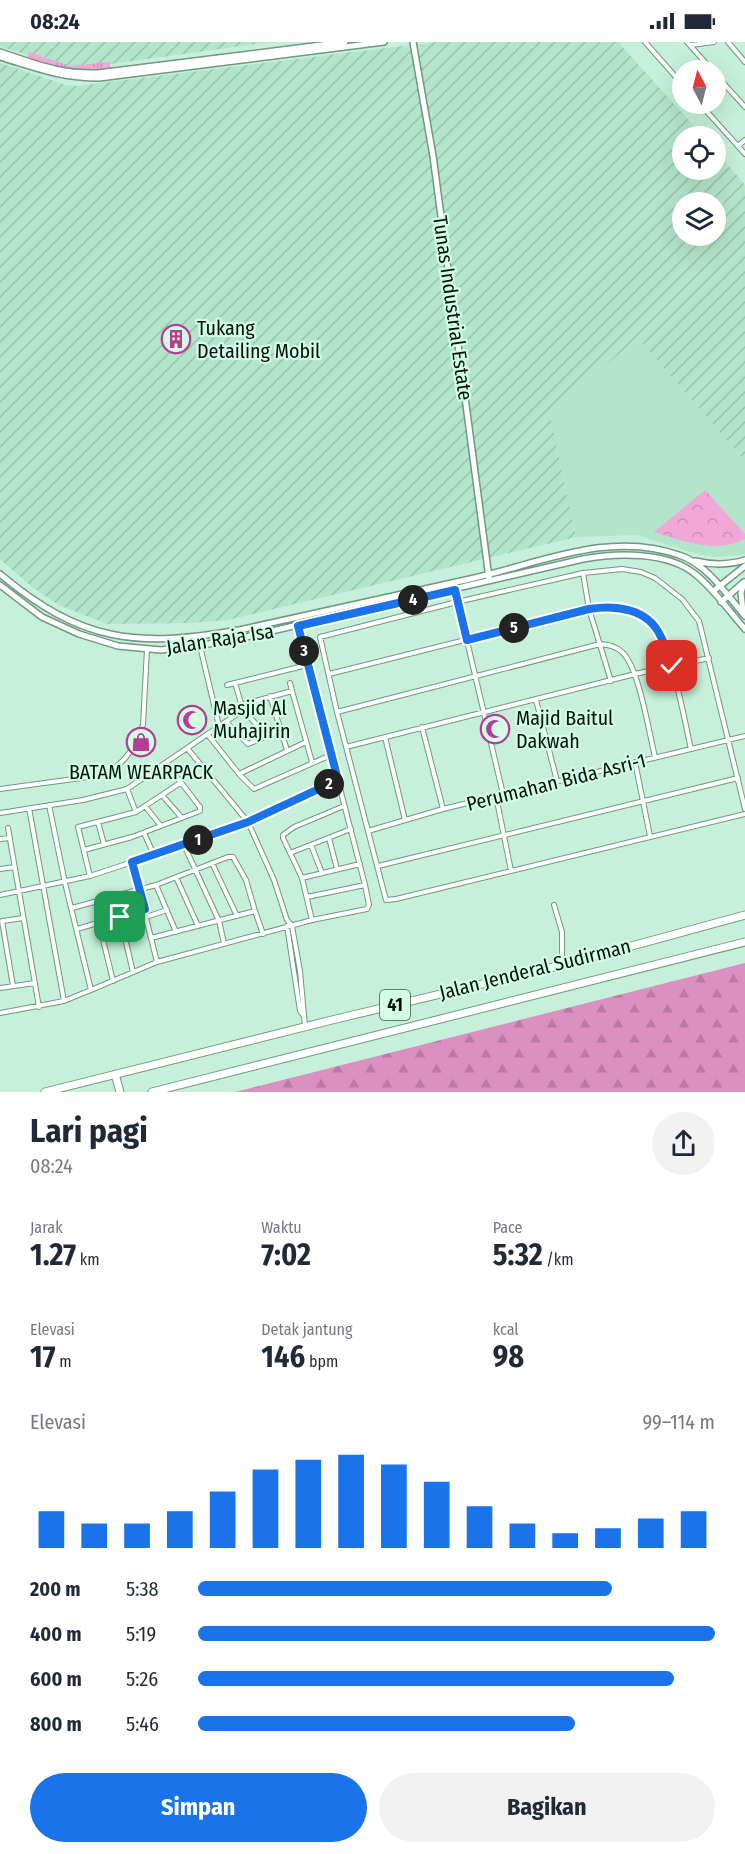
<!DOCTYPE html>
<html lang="id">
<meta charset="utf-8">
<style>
body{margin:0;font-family:"Fira Sans Condensed",sans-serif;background:#f2f2f3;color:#1f2937;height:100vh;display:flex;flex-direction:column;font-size:22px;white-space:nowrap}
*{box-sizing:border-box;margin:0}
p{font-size:20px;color:#747a83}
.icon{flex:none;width:33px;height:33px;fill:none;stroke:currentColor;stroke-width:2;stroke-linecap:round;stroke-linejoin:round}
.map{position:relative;height:1050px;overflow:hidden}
.drawer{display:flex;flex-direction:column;background:#fff;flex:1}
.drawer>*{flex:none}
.needle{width:39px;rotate:353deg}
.tools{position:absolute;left:672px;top:18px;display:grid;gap:12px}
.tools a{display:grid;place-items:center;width:54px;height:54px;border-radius:50%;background:#fff;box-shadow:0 6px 24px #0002;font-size:30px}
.pin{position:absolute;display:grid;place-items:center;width:51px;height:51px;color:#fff;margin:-26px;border-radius:12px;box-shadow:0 3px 9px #0006}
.km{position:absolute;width:30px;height:30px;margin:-15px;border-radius:50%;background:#222;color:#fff;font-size:16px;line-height:30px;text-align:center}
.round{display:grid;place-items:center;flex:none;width:63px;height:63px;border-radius:32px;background:#f2f2f3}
.head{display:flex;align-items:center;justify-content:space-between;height:102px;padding:0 30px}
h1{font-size:33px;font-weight:700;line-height:45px}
.figures{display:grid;grid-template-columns:repeat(3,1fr);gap:9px;height:102px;padding:6px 30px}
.figures div{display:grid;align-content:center}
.figures b{font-size:30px;font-weight:700}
.figures small{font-size:16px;font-weight:400}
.figures p{font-size:16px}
.chart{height:168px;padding:12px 30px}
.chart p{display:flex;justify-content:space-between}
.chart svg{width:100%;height:108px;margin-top:6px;stroke:#1a73e8;stroke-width:6}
.action{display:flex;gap:12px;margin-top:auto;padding:12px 30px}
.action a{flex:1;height:69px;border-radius:36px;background:#1a73e8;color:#fff;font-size:24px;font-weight:700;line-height:69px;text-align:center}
.action a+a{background:#f2f2f3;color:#1f2937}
ul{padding:0 30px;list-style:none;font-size:20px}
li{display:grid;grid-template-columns:96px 72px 1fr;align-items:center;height:45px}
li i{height:15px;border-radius:8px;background:#1a73e8}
.status{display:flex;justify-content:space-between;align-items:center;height:42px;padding:0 30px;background:#fff;direction:ltr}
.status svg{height:16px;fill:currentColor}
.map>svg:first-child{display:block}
</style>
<div class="status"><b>08:24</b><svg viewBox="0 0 49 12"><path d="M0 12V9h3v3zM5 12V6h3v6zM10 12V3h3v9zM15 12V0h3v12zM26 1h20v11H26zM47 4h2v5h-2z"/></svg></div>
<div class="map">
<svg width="745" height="1050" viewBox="0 0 745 1050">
<defs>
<pattern id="industrial-furrows" width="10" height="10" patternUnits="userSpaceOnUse" patternTransform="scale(1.5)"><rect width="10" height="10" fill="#b3e5ca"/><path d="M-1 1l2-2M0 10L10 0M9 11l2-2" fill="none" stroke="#98c3ac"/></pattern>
<pattern id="grass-tufts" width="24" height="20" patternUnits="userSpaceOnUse" patternTransform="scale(1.5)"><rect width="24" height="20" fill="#f1a8d8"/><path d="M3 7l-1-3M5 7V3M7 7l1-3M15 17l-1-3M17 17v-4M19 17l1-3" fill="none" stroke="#cd90b8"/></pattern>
<pattern id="forest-firs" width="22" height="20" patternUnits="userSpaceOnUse" patternTransform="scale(1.5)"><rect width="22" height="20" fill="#dc8fc1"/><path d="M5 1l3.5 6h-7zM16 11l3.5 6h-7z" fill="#bb7aa4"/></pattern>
<pattern id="park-crowns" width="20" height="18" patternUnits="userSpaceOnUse" patternTransform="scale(1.5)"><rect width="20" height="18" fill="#f1a8d8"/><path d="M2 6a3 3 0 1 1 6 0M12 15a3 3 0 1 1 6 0" fill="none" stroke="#cd90b8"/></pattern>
</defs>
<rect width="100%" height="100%" fill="#c6f0d9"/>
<path fill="#b3e5ca" d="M 638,295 L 745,419 L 745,513 L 712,515 L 693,511 L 637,493 L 576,495 L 549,370 Z"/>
<path fill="url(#industrial-furrows)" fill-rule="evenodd" d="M 0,0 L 271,0 L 75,27 L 59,24 L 0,4 Z
M 436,0 L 618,0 L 703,94 L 682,94 L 682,128 L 716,128 L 716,109 L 745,143 L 745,419 L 638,296 L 549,370 L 576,495 L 228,578 L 191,581 L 107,582 L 59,563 L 32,545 L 0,517 L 0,21 L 66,43 L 77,44 ZM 682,160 L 716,160 L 716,194 L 682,194 Z"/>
<path fill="url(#grass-tufts)" d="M 29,10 L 70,24 L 110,20 L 111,26 C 85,39 53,25 27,18 Z"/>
<path fill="url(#forest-firs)" d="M 745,921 L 745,1050 L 235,1050 Z"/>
<path fill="url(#park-crowns)" d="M 705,448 L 745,492 L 745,497 C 716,512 683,499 654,490 Z"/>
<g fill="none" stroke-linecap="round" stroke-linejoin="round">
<g stroke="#709882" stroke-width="6">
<path id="street" d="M 645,0 L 682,42
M 687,0 L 712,28
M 728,0 L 745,20
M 691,3 L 714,0
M 716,33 L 745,65
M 700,62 L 745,112
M 738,104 L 745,98
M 583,531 L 589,567 L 611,639
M 455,548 L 503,752
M 200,604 L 219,684
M 329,632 L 589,567 C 612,563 637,565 653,583 C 672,604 684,677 691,707
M 235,641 L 243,668 L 268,695
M 290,641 L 292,649
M 227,643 L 307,623
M 270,654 L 287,708
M 536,658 L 557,739
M 241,663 L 292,649 L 312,720
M 337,670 L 600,602 C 608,603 616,604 622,610 C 639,625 649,691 655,715
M 226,680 L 248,702 L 280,689
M 422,685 L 443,767
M 208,693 L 239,732 L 254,747 L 331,713
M 385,695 L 405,778
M 346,705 L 635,632 L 709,616
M 187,706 L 248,780 L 274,838 L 287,878 L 292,884 L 300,929 L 305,984
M 635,720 L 650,794
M 239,732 L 306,700
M 0,747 L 96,734 C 120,729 136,706 143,683 L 147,607
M 127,747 L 136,770
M 162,753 L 182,776
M 496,754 L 511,829
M 49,763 L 65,841 L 91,948 L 157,920 L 312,878 L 367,867 L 369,863 L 365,843 L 298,584
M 145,764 L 161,784
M 745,767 L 699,579 L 682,557 L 655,536 L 641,530 L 622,527 L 583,531 L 457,560 L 320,595 L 337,670 L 386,858 L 396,857 L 745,772
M 0,771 L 83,758 L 127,747 L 243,668
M 98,780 L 104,802
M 8,786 L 39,965
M 368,789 L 443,767 L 745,694
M 144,791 L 154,813
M 329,796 L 337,827
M 0,797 L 10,796
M 184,803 L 219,879 L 224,901
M 311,803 L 322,831
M 84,808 L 132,795 L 200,769 L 200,765 L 166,721
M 290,811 L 351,787
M 132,820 L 157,920
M 212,821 L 237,874
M 378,824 L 738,736
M 0,827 L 15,825
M 90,834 L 78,785 L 136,770 L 180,741
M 176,835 L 198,884
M 302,836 L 360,822
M 156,843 L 176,890
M 0,853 L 90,834 L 184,803 L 248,780 L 338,738
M 307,855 L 365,843
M 554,863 L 562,890 L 562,923
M 72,866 L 156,843 L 228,815 L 233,815 L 246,838 L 255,869 L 151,896
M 255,869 L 263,892
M 120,875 L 133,930
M 146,875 L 167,868
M 312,878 L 302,836 L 283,796 L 283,793 L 294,785 L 344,764
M 2,879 L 13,944
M 3,879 L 23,876
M 99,881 L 113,939
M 287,884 L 300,969 L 303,973
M 77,887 L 145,867
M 0,946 L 35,941
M 64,959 L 91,948
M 0,971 L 64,959 L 29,766"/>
</g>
<g stroke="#709882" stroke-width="8">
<path id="secondary" d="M 413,0 L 433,114 L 489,536
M 0,10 C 37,22 58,32 98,31 L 345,0
M 0,15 C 37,26 60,36 99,36 L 384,0
M 695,519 C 712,523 729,523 745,518
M 0,532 C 81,600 136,606 239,588 C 316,571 393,554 470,537 C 538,522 609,488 679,513 C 707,522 726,552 745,574
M 0,543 L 42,575 L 79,592 L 118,604 L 161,608 L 224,600 L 583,517 C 616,511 667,509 695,532 C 714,547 729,569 745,587
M 716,547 L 745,524
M 721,560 L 744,540
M 743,570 L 741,551 L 744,540"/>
</g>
<g stroke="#709882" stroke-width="9">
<path id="highway" d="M 115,1032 L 120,1050
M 45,1050 L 332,978 L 562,923 L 745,873
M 152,1050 L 745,900"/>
</g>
<use href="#street" stroke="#fff" stroke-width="4"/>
<use href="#secondary" stroke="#fff" stroke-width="5"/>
<use href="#highway" stroke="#fff" stroke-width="7"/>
</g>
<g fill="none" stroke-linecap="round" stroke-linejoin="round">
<g stroke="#fff" stroke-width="12">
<path id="route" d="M 120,875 L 145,867 L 132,820 L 248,780 L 338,738 L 298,584 L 455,548 L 467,598 L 589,567 C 615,563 647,566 660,593 C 665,602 668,613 672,624"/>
</g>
<use href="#route" stroke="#1a73e8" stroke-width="8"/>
</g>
<defs>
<g id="building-ring" transform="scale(1.5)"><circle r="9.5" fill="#d3fee6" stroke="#b53e94" stroke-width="1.5"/><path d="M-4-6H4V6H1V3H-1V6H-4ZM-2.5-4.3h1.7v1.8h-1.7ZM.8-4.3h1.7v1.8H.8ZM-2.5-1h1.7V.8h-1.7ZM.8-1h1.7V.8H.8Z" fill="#b53e94"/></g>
<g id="mosque-ring" transform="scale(1.5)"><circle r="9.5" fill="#d3fee6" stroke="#b53e94" stroke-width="1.5"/><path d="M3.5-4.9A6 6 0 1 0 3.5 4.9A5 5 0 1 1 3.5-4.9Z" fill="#b53e94"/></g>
<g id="shop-ring" transform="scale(1.5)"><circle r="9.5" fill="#d3fee6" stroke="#b53e94" stroke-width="1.5"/><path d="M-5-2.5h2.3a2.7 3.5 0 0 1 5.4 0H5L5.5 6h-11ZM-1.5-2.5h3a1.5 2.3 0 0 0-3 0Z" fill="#b53e94"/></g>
</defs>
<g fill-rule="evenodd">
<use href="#building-ring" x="176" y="297"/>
<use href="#mosque-ring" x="192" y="678"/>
<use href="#mosque-ring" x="495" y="687"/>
<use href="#shop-ring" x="141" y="700"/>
</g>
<g text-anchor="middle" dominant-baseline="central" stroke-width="4.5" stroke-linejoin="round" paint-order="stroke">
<rect fill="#d3fee6" stroke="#41584c" stroke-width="1.5" x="380" y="948" width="30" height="30" rx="4.5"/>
<g font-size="18" font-weight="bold" fill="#03110a">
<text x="395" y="963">41</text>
</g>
<g font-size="20" fill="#03110a" stroke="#d3fee6">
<text transform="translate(453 266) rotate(82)">Tunas Industrial Estate</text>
<text transform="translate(220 597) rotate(-9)">Jalan Raja Isa</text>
<text transform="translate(556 740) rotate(-14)">Perumahan Bida Asri-1</text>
<text transform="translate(535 927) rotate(-14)">Jalan Jenderal Sudirman</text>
</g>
<g font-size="20" fill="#03110a" stroke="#d3fee6" text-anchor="start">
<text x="197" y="286">Tukang<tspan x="197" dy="23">Detailing Mobil</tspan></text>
<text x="213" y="666">Masjid Al<tspan x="213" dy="23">Muhajirin</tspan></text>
<text x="516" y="676">Majid Baitul<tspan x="516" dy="23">Dakwah</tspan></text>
<text x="141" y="730" text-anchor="middle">BATAM WEARPACK</text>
</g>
</g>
</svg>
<div class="tools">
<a><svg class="needle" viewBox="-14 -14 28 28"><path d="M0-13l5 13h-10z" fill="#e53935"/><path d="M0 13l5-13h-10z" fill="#747a83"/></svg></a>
<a><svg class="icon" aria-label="locate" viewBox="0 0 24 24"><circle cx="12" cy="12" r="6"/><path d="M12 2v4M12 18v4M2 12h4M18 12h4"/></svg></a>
<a><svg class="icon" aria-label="layers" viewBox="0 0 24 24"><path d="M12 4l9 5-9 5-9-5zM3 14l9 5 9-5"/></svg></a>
</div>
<div class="pin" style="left:120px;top:875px;background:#1e9e55"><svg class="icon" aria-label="arrive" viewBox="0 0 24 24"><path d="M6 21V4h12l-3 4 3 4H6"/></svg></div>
<div class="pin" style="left:672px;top:624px;background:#d93025"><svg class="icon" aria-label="check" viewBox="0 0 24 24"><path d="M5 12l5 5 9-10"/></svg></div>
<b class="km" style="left:198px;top:798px">1</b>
<b class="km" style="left:329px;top:742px">2</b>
<b class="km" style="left:304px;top:609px">3</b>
<b class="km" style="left:413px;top:558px">4</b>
<b class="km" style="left:514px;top:586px">5</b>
</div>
<section class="drawer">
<div class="head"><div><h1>Lari pagi</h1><p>08:24</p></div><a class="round"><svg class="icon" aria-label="share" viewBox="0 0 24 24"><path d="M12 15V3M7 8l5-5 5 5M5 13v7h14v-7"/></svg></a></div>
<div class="figures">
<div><p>Jarak</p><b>1.27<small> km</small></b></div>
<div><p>Waktu</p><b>7:02</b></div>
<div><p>Pace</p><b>5:32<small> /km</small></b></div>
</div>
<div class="figures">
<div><p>Elevasi</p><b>17<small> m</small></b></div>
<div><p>Detak jantung</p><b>146<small> bpm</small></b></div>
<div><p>kcal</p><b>98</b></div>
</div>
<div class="chart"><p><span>Elevasi</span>99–114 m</p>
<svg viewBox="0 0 160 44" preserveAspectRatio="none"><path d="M5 44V29M15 44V34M25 44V34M35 44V29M45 44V21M55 44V12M65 44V8M75 44V6M85 44V10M95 44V17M105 44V27M115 44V34M125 44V38M135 44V36M145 44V32M155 44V29"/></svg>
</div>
<ul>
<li><b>200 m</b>5:38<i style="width:80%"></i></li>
<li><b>400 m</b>5:19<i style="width:100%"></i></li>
<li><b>600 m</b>5:26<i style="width:92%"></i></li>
<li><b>800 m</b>5:46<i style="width:73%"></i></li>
</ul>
<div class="action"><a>Simpan</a><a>Bagikan</a></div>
</section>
